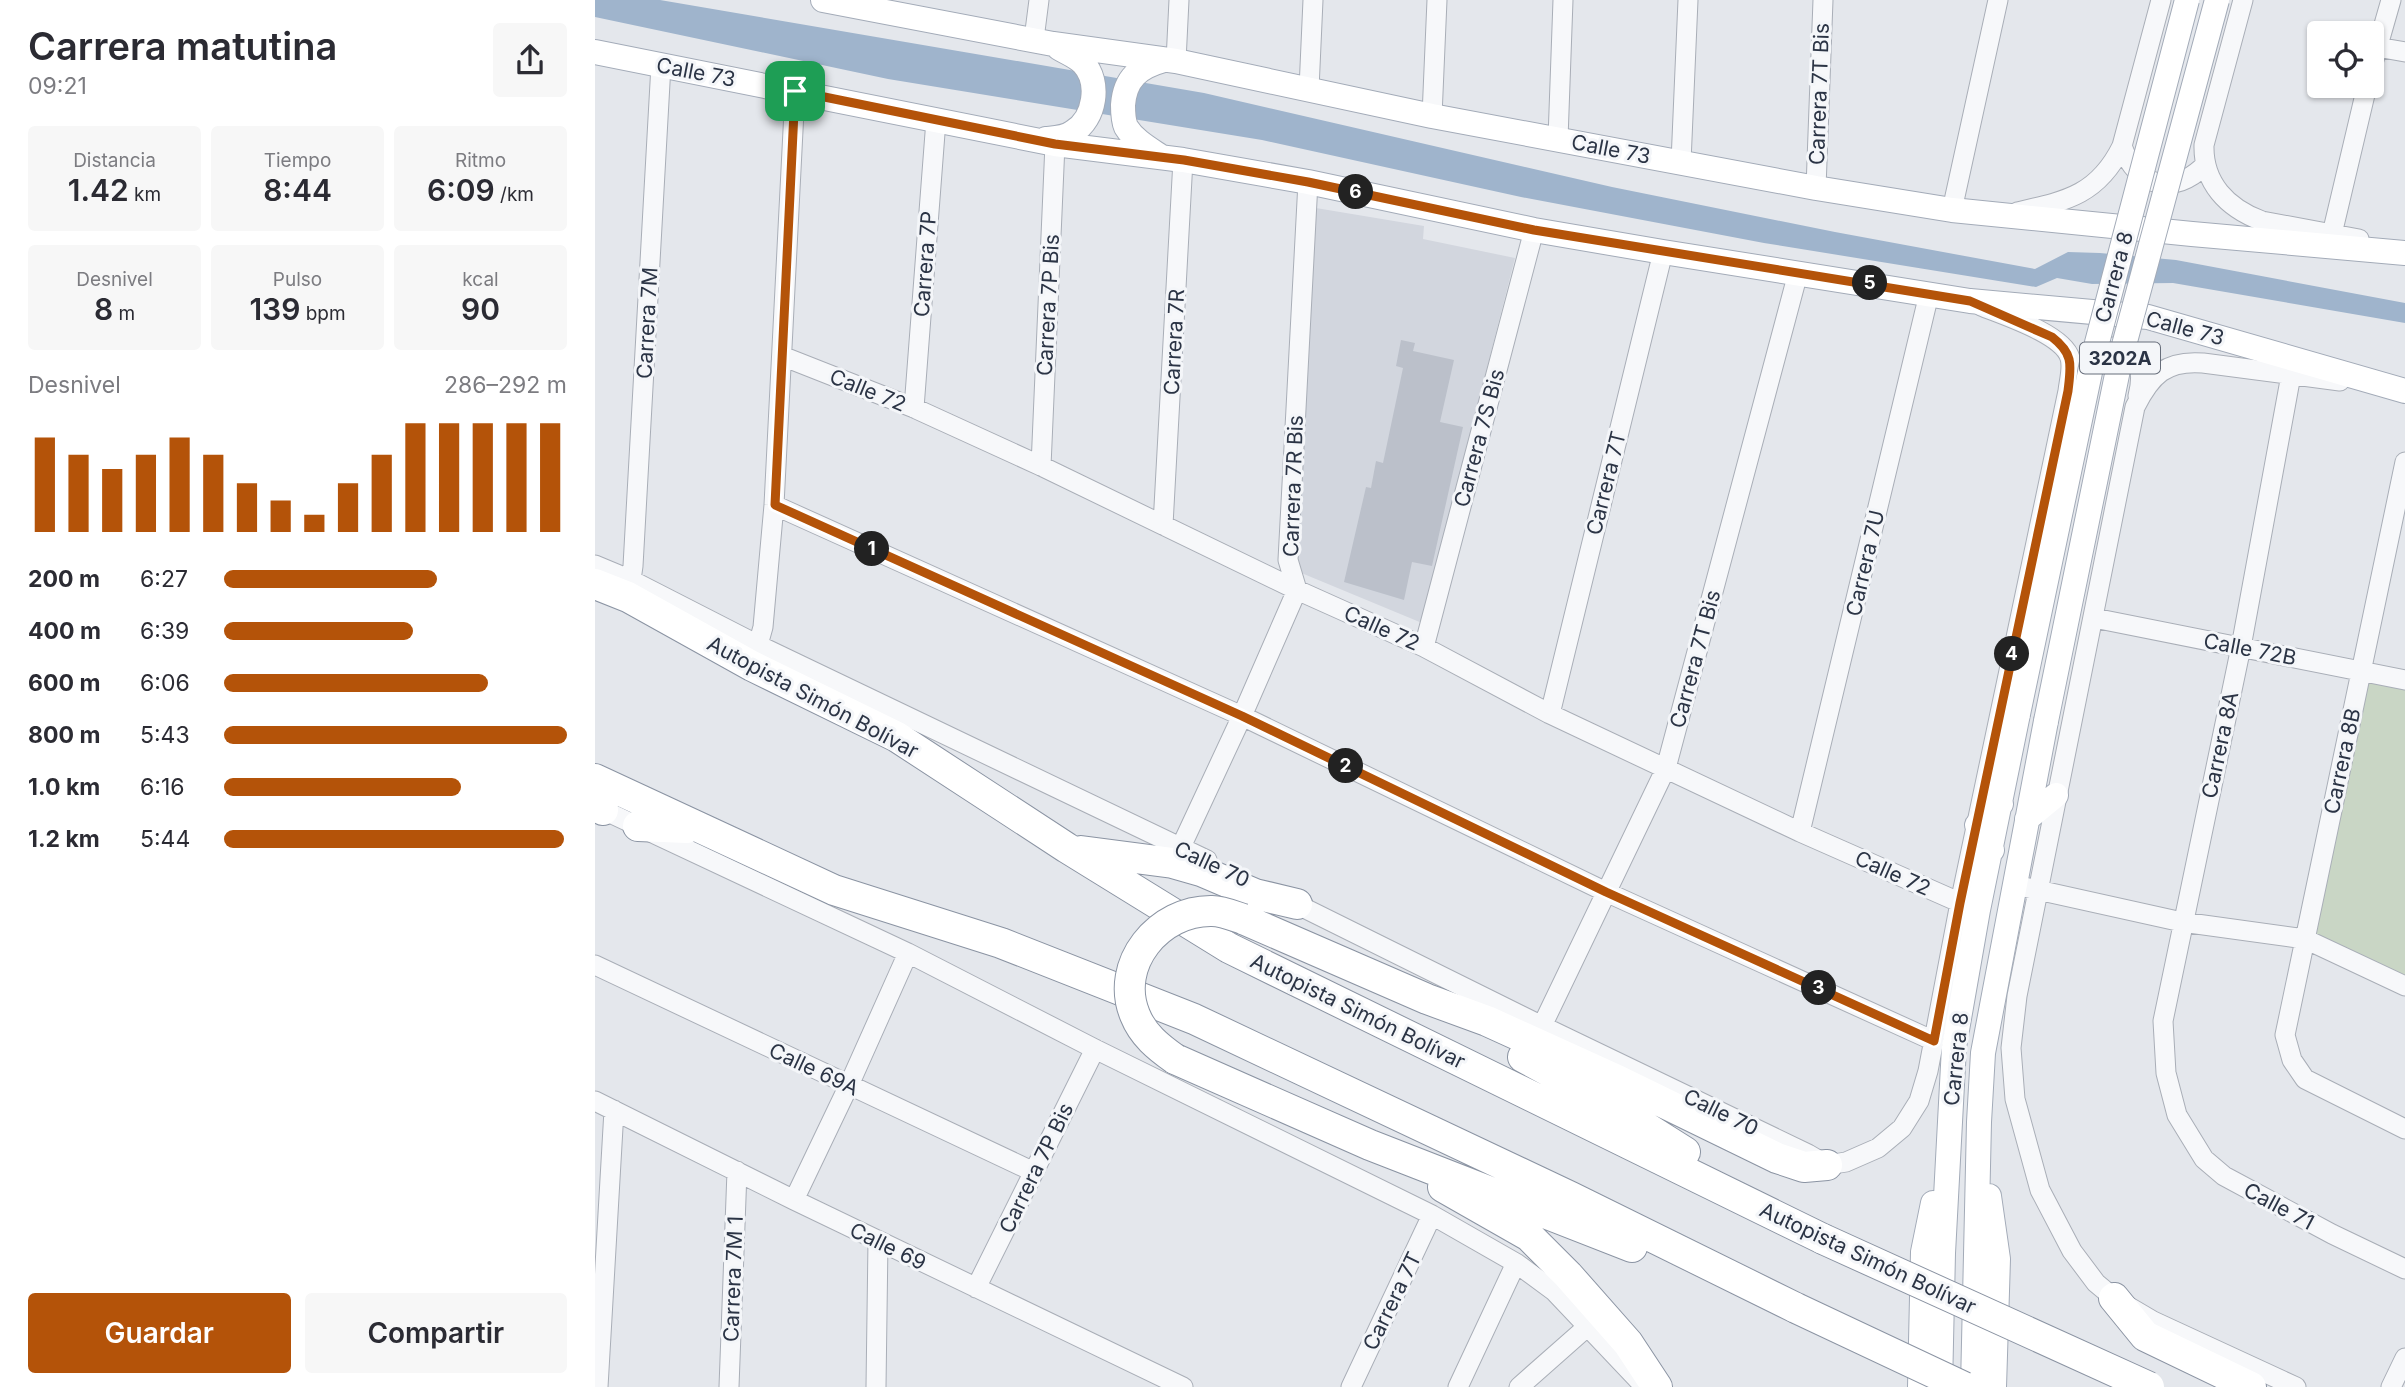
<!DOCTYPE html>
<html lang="es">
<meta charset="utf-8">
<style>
body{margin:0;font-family:Inter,sans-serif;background:#f7f7f7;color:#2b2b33;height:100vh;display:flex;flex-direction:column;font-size:26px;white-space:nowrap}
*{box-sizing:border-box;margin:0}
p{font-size:23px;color:#7c7c81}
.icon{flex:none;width:38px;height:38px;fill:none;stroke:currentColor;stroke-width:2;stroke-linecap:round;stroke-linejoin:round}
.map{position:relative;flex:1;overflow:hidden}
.sheet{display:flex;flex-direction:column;background:#fff;width:595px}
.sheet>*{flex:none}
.tools{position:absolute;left:1712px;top:21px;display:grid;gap:14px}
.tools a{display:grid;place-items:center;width:77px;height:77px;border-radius:7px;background:#fff;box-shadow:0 2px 5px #0004;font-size:35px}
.pin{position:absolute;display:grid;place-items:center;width:60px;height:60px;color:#fff;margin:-30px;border-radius:14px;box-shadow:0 4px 10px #0006}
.km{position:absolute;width:35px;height:35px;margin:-18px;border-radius:50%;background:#222;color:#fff;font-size:19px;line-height:35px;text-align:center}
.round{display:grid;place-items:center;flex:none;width:74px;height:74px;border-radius:7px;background:#f7f7f7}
.head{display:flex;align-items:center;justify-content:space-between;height:119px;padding:0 28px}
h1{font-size:38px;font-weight:600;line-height:52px}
.stats{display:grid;grid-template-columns:repeat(3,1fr);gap:10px;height:119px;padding:7px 28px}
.stats div{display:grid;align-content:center;border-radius:7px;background:#f7f7f7;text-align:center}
.stats b{font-size:30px;font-weight:600}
.stats small{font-size:19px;font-weight:400}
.stats p{font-size:19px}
.chart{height:196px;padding:14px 28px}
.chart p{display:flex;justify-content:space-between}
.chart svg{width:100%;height:126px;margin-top:7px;stroke:#b45309;stroke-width:6}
.action{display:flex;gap:14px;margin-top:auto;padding:14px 28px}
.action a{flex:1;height:80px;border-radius:7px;background:#b45309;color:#fff;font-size:28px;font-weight:600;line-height:80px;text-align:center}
.action a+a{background:#f7f7f7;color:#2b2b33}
ul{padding:0 28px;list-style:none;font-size:23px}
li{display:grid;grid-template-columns:112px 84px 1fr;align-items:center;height:52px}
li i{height:18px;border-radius:9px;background:#b45309}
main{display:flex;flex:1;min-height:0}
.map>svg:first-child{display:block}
</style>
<main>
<section class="sheet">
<div class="head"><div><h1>Carrera matutina</h1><p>09:21</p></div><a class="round"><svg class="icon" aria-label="share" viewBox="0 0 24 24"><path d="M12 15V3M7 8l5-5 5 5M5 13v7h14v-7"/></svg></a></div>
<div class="stats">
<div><p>Distancia</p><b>1.42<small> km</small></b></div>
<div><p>Tiempo</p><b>8:44</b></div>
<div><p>Ritmo</p><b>6:09<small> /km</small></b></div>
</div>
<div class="stats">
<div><p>Desnivel</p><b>8<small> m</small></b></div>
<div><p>Pulso</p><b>139<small> bpm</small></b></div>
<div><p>kcal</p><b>90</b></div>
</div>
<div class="chart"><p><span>Desnivel</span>286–292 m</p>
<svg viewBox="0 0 160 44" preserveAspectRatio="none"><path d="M5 44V11M15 44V17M25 44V22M35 44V17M45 44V11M55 44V17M65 44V27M75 44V33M85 44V38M95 44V27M105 44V17M115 44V6M125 44V6M135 44V6M145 44V6M155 44V6"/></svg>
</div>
<ul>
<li><b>200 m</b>6:27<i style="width:62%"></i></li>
<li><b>400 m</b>6:39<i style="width:55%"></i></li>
<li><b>600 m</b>6:06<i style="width:77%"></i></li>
<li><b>800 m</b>5:43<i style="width:100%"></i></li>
<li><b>1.0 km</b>6:16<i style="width:69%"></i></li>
<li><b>1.2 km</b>5:44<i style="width:99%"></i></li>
</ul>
<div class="action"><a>Guardar</a><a>Compartir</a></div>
</section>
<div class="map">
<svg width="1810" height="1387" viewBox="0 0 1810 1387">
<rect width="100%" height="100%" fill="#e4e7ec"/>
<path fill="#d2d6de" d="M 721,208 L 829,226 L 828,239 L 920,258 L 827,623 L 704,572 L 699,558 Z"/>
<path fill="#c9d6c5" d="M 1766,671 L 1810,680 L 1810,986 L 1710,939 Z"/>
<path fill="#9fb4cc" d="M 0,0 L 65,0 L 609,93 L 1017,187 L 1240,232 L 1440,269 L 1473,252 L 1505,253 L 1581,260 L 1810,303 L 1810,323 L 1578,283 L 1497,284 L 1462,278 L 1441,287 L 1169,243 L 926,197 L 667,140 L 293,79 L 0,17 Z"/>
<path fill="#bbc0ca" d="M 806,340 L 820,343 L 818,351 L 859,360 L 845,422 L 868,427 L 837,566 L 817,562 L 809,600 L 749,582 L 771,487 L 776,488 L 781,461 L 788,463 L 808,368 L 801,366 Z"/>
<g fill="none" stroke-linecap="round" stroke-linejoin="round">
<g stroke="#a9aeb7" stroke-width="21">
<path id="minor" d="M 1648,0 L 1609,145 C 1608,183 1632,208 1667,221 L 1764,239
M 439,39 L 444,0
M 1782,47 L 1810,52
M 581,61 L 584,0
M 1776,70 L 1796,0
M 714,89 L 718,0
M 837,116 L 842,0
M 963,139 L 968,0
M 1527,146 C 1542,188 1579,196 1610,165
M 1086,162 L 1093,0
M 1221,188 L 1228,0
M 1357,210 L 1403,0
M 1422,212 C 1471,201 1503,195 1527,146 L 1566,0
M 1737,234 L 1772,86
M 1518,347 C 1546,352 1549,372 1543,396
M 187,356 L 319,408 L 446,466 L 702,590 L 829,647 L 955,714 L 1205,832 L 1375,907
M 1696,375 L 1646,647 L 1568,1021 L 1571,1073 L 1582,1115 L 1609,1159 L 1629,1176 L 1737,1234 L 1810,1269
M 319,408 L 341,120
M 1810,462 L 1690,1035 L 1697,1060 L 1710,1079 L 1810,1129
M 446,466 L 460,144
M 179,505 L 647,716 L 1011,892 L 1339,1041
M 568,525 L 588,160
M 0,565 L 36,580 L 163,645 L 612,860
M 36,580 L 38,566 L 66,65
M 1499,618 L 1810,680
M 163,645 L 168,627 L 179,505 L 200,91
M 829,647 L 939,230
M 955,714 L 1068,252
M 0,806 L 313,953 L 500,1049 L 837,1215 L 921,1263 L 959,1291 L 1049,1386
M 1205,832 L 1334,294
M 585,849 L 647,716 L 702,590 L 693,560 L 713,182
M 1429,887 L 1587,922 L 1710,939 L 1810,986
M 693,900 L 947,1026 L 1213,1154 L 1232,1165 L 1251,1162 L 1283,1148 L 1307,1128 L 1324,1101 L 1333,1071 L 1365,903 L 1473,391 C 1474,381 1478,368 1475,358 C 1468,334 1408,315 1386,306
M 0,965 L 439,1172
M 947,1026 L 1071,768 L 1203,273
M 0,1101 L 199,1200 L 588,1387
M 199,1200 L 254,1085 L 313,953
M 381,1288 L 500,1049
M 3,1387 L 19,1110
M 134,1387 L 142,1171
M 281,1387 L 283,1241
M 756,1387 L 837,1215
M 863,1387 L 921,1263
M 924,1387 L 992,1327
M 1701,1387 L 1558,1321 L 1519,1298 L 1501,1283 L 1477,1251 L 1445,1190 L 1420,1099 L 1416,1048 L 1422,996 L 1540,407 C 1556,375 1571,360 1608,363 L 1745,381
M 1796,1387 L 1810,1358"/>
</g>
<g stroke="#a3abb8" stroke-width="26">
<path id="major" d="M 228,0 L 458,44 L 581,61 L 837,116 L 1221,188 L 1357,210 L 1597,234 L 1810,253
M 0,52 L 460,144 L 588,160 L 713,182 L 939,230 L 1068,252 L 1375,301 L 1553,317 L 1810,391
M 451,139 C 461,138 470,138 478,132 C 500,119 506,82 488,63 C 481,56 472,53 464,48
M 565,156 C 553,148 539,140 531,127 C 528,120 528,112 528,105 C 530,78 544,67 569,60
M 1432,819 L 1461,795
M 1397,850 L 1382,825 L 1406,804
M 1394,1196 L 1403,1259 L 1399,1387
M 1325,1387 L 1328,1252 L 1338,1203
M 1345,1387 L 1348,1253 L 1359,1047 L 1383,910 L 1423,714
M 1378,1387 L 1384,1122 L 1388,1053 L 1451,721"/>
</g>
<g stroke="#8b94a3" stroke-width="32">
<path id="highway" d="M 0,584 L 33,597 L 157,666 L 302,737 L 472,848 L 634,948 L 1228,1239
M 0,779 L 239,890 L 406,943 L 599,1019 L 976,1197 L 1201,1308
M 0,801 L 8,810
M 43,826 L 92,828
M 486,851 L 578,863 L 606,871 L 660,894 L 702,904
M 648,919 L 832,999 L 892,1021 L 1024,1081 L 1182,1158 L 1209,1167 L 1232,1165
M 928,1057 L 1014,1104 L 1090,1152
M 580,1059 L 775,1145 L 1037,1247
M 848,1187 L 934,1236 L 973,1275 L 1033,1343 L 1062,1387
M 1519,1298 L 1550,1336 L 1656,1387"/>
</g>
<use href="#minor" stroke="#f7f8fa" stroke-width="19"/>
<use href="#major" stroke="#fff" stroke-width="24"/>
<use href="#highway" stroke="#fff" stroke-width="30"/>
<g stroke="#a3abb8" stroke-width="26" stroke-linecap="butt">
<path id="major-bridge" d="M 1423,714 L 1498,358 L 1592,0
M 1451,721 L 1525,360 L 1622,0"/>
</g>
<g stroke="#8b94a3" stroke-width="32" stroke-linecap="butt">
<path id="highway-bridge" d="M 580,1059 C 563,1047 548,1035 540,1015 C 519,964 564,910 617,911 C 627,911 639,916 648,919
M 1228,1239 L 1554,1387
M 1201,1308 L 1369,1387"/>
</g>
<use href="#major-bridge" stroke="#fff" stroke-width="24"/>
<use href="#highway-bridge" stroke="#fff" stroke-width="30"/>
</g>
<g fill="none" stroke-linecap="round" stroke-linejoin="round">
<g stroke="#fff" stroke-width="14">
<path id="route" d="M 200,91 L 460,144 L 589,160 L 713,182 L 939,230 L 1375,301 L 1457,337 C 1479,354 1476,365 1473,391 L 1365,903 L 1339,1041 L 1011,892 L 647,716 L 180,505 Z"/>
</g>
<use href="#route" stroke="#b45309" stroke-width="9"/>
</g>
<g text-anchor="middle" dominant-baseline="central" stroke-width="6" stroke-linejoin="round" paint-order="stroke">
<rect fill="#f4f6f9" stroke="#676e7b" stroke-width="2" x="1485" y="342.5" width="80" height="31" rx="5"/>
<g font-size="19" font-weight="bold" fill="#2b3445">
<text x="1525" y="358">3202A</text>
</g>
<g font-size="21" fill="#2b3445" stroke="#f4f6f9">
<text transform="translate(101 72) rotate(11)">Calle 73</text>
<text transform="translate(1224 94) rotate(-88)">Carrera 7T Bis</text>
<text transform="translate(1016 149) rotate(11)">Calle 73</text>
<text transform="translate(330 264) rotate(-86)">Carrera 7P</text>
<text transform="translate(1519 277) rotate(-75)">Carrera 8</text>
<text transform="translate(453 305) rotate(-87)">Carrera 7P Bis</text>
<text transform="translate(52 323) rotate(-87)">Carrera 7M</text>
<text transform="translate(1590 328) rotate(15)">Calle 73</text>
<text transform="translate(579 342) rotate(-87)">Carrera 7R</text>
<text transform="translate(273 390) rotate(22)">Calle 72</text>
<text transform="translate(884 438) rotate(-75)">Carrera 7S Bis</text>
<text transform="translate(1011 483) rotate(-76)">Carrera 7T</text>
<text transform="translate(698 486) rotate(-88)">Carrera 7R Bis</text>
<text transform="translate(1270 563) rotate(-77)">Carrera 7U</text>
<text transform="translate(787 628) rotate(24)">Calle 72</text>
<text transform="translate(1655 649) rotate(11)">Calle 72B</text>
<text transform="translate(1100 659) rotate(-75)">Carrera 7T Bis</text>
<text transform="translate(218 697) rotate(28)">Autopista Simón Bolívar</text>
<text transform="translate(1625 745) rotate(-78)">Carrera 8A</text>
<text transform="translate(1747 761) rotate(-78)">Carrera 8B</text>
<text transform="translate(617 864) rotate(25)">Calle 70</text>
<text transform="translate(1298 873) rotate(24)">Calle 72</text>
<text transform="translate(763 1011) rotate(26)">Autopista Simón Bolívar</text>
<text transform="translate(1361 1059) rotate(-84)">Carrera 8</text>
<text transform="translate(219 1069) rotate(25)">Calle 69A</text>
<text transform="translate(1126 1112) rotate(26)">Calle 70</text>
<text transform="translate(441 1168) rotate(-64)">Carrera 7P Bis</text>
<text transform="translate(1684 1206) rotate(28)">Calle 71</text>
<text transform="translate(293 1246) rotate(26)">Calle 69</text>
<text transform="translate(1273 1258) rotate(25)">Autopista Simón Bolívar</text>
<text transform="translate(138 1279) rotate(-88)">Carrera 7M 1</text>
<text transform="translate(797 1301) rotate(-64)">Carrera 7T</text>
</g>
</g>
</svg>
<div class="tools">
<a><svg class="icon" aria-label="locate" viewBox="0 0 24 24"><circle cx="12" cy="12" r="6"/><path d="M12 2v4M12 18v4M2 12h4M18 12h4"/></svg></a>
</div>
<div class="pin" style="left:200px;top:91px;background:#1e9e55"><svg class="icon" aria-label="arrive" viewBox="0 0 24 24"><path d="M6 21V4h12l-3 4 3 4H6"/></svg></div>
<b class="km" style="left:277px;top:549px">1</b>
<b class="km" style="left:751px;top:766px">2</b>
<b class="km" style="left:1224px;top:988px">3</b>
<b class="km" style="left:1417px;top:654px">4</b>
<b class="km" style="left:1275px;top:283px">5</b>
<b class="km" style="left:761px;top:192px">6</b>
</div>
</main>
